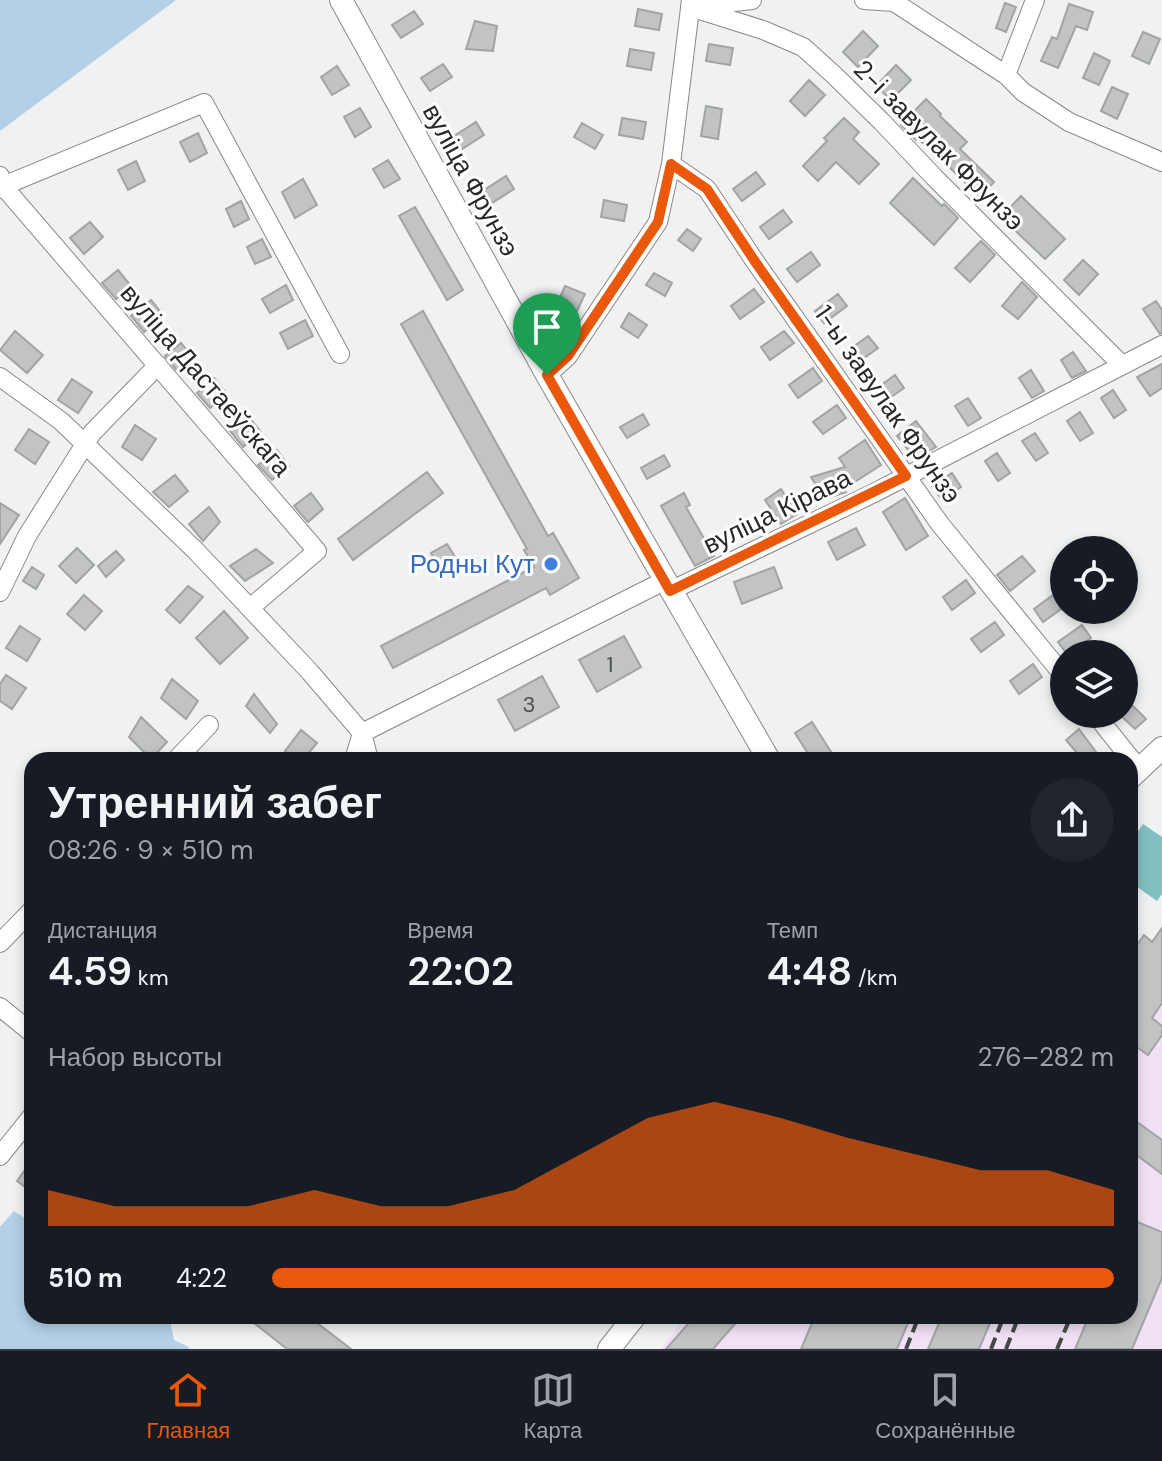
<!DOCTYPE html>
<html lang="ru">
<meta charset="utf-8">
<style>
body{margin:0;font-family:"DM Sans",sans-serif;background:#20242c;color:#f1f3f6;height:100vh;display:flex;flex-direction:column;font-size:30px;white-space:nowrap}
*{box-sizing:border-box;margin:0}
p{font-size:26px;color:#9ea1a6}
.icon{flex:none;width:44px;height:44px;fill:none;stroke:currentColor;stroke-width:2;stroke-linecap:round;stroke-linejoin:round}
.map{position:relative;flex:1;overflow:hidden}
.side{position:absolute;left:24px;top:752px;width:1114px;height:572px;display:flex;flex-direction:column;background:#171b24;border-radius:24px;box-shadow:0 4px 12px #0003}
.side>*{flex:none}
.controls{position:absolute;left:1050px;top:536px;display:grid;gap:16px}
.controls a{display:grid;place-items:center;width:88px;height:88px;border-radius:50%;background:#171b24;box-shadow:0 4px 12px #0003;font-size:40px}
.pin{position:absolute;display:grid;place-items:center;width:68px;height:68px;color:#fff;margin:-82px -34px;border-radius:50% 50% 50% 0;rotate:-45deg;box-shadow:0 0 8px #0007}
.pin .icon{rotate:45deg}
.round{display:grid;place-items:center;flex:none;width:84px;height:84px;border-radius:42px;background:#20242c}
.head{display:flex;align-items:center;justify-content:space-between;height:136px;padding:0 24px}
h1{font-size:44px;font-weight:600;line-height:60px}
.metrics{display:grid;grid-template-columns:repeat(3,1fr);gap:12px;height:136px;padding:8px 24px}
.metrics div{display:grid;align-content:center}
.metrics b{font-size:40px;font-weight:600}
.metrics small{font-size:22px;font-weight:400}
.metrics p{font-size:22px}
.chart{height:224px;padding:16px 24px}
.chart p{display:flex;justify-content:space-between}
.chart svg{width:100%;height:144px;margin-top:8px;fill:#ea580c;opacity:.7}
ul{padding:0 24px;list-style:none;font-size:26px}
li{display:grid;grid-template-columns:128px 96px 1fr;align-items:center;height:60px}
li i{height:20px;border-radius:10px;background:#ea580c}
.tabs{display:flex;justify-content:space-around;align-items:center;height:112px;border-top:2px solid #363941;background:#171b24;font-size:22px;color:#9ea1a6}
.tabs a{display:grid;justify-items:center;gap:4px}
.tabs .selected{color:#ea580c}
.map>svg:first-child{display:block}
</style>
<div class="map">
<svg width="1162" height="1349" viewBox="0 0 1162 1349">
<rect width="100%" height="100%" fill="#eff1f2"/>
<path fill="#f0e1f4" d="M 1162,928 L 1162,1349 L 661,1349 L 685,1316 L 1130,1316 L 1130,955 L 1144,935 L 1152,941 Z"/>
<path fill="#b4d0e6" d="M 0,0 L 176,0 L 0,131 Z
M 14,1211 L 32,1223 L 32,1316 L 169,1316 L 174,1340 L 189,1347 L 188,1349 L 0,1349 L 0,1227 Z"/>
<path fill="#82bfc3" d="M 1143,824 L 1162,837 L 1162,894 L 1157,901 L 1130,882 L 1130,843 Z"/>
<path fill="#c1c3c4" stroke="#a1a3a4" stroke-width="2" d="M 1005,3 L 1016,7 L 1006,32 L 996,28 Z
M 1069,4 L 1093,12 L 1087,30 L 1076,26 L 1058,68 L 1041,61 L 1052,37 L 1057,39 Z
M 638,9 L 662,14 L 659,30 L 635,26 Z
M 414,11 L 423,24 L 401,38 L 392,25 Z
M 475,21 L 497,26 L 493,51 L 466,49 Z
M 863,31 L 878,46 L 858,67 L 843,52 Z
M 1143,32 L 1160,39 L 1149,64 L 1132,56 Z
M 709,44 L 733,48 L 730,65 L 706,61 Z
M 630,49 L 654,53 L 651,70 L 627,66 Z
M 1094,53 L 1110,61 L 1099,85 L 1083,78 Z
M 443,64 L 452,77 L 430,91 L 421,78 Z
M 896,65 L 911,80 L 891,100 L 876,86 Z
M 337,66 L 349,85 L 332,95 L 321,77 Z
M 809,80 L 825,95 L 805,116 L 790,101 Z
M 1112,87 L 1128,94 L 1117,119 L 1101,111 Z
M 926,99 L 941,114 L 940,116 L 967,142 L 960,149 L 994,182 L 980,197 L 946,164 L 917,138 L 916,140 L 901,125 Z
M 706,106 L 722,109 L 718,139 L 701,136 Z
M 360,108 L 371,127 L 355,137 L 344,117 Z
M 622,118 L 646,122 L 643,139 L 619,135 Z
M 844,118 L 859,132 L 853,139 L 879,164 L 859,184 L 836,162 L 818,181 L 803,166 L 827,141 L 824,138 Z
M 476,122 L 484,135 L 462,149 L 454,136 Z
M 582,123 L 603,135 L 595,149 L 574,137 Z
M 198,133 L 207,153 L 190,162 L 180,142 Z
M 388,160 L 400,179 L 384,188 L 373,169 Z
M 136,161 L 145,181 L 128,190 L 118,170 Z
M 756,172 L 765,184 L 742,201 L 733,189 Z
M 506,176 L 514,189 L 492,203 L 484,190 Z
M 913,178 L 942,206 L 944,204 L 958,218 L 934,245 L 890,203 Z
M 303,179 L 317,205 L 295,218 L 282,192 Z
M 1021,196 L 1065,239 L 1045,259 L 1001,217 Z
M 604,200 L 627,205 L 624,221 L 601,217 Z
M 241,201 L 249,219 L 234,227 L 226,209 Z
M 415,207 L 463,290 L 447,300 L 399,216 Z
M 783,210 L 792,222 L 769,239 L 760,227 Z
M 90,222 L 103,237 L 84,254 L 70,238 Z
M 687,229 L 701,239 L 693,251 L 678,240 Z
M 262,239 L 271,257 L 255,264 L 247,247 Z
M 981,241 L 995,255 L 970,282 L 955,268 Z
M 811,252 L 820,265 L 797,282 L 787,269 Z
M 1083,260 L 1098,274 L 1079,295 L 1064,280 Z
M 118,270 L 131,286 L 116,299 L 102,283 Z
M 654,273 L 672,283 L 665,296 L 646,285 Z
M 1022,282 L 1037,297 L 1018,319 L 1002,306 Z
M 286,285 L 293,300 L 270,313 L 262,299 Z
M 565,286 L 585,294 L 565,336 L 540,322 L 549,306 L 555,309 Z
M 754,289 L 764,302 L 740,319 L 731,306 Z
M 838,294 L 847,306 L 824,323 L 815,311 Z
M 151,300 L 164,316 L 144,332 L 131,316 Z
M 1156,301 L 1162,310 L 1162,333 L 1160,334 L 1143,309 Z
M 423,311 L 548,536 L 553,533 L 579,578 L 550,595 L 546,588 L 393,668 L 381,646 L 534,567 L 524,550 L 527,549 L 401,324 Z
M 629,313 L 647,325 L 638,338 L 621,327 Z
M 305,320 L 313,336 L 288,349 L 280,333 Z
M 15,331 L 43,355 L 27,373 L 0,350 Z
M 784,331 L 794,343 L 770,360 L 761,347 Z
M 868,336 L 878,348 L 854,365 L 845,353 Z
M 181,343 L 194,359 L 178,372 L 165,356 Z
M 1073,352 L 1086,371 L 1072,378 L 1061,360 Z
M 1162,364 L 1162,388 L 1150,396 L 1137,377 Z
M 813,368 L 822,381 L 798,398 L 789,385 Z
M 1031,370 L 1044,391 L 1032,398 L 1019,378 Z
M 895,375 L 904,388 L 881,404 L 872,392 Z
M 214,378 L 227,394 L 210,408 L 197,393 Z
M 72,379 L 92,392 L 78,413 L 58,400 Z
M 1113,390 L 1126,410 L 1114,418 L 1101,398 Z
M 968,398 L 981,418 L 968,426 L 955,406 Z
M 837,405 L 846,418 L 823,434 L 813,422 Z
M 1080,412 L 1093,433 L 1080,441 L 1067,421 Z
M 643,414 L 649,425 L 627,438 L 620,427 Z
M 248,416 L 261,432 L 243,447 L 230,431 Z
M 916,421 L 936,447 L 915,459 L 897,436 Z
M 135,425 L 156,439 L 142,460 L 122,447 Z
M 29,429 L 49,442 L 35,464 L 15,450 Z
M 1035,433 L 1048,453 L 1036,461 L 1022,441 Z
M 865,440 L 881,465 L 844,489 L 846,492 L 825,499 L 811,477 L 845,467 L 839,458 Z
M 277,450 L 289,466 L 272,480 L 258,465 Z
M 997,453 L 1010,473 L 998,481 L 985,461 Z
M 664,455 L 670,466 L 647,479 L 641,468 Z
M 427,472 L 443,493 L 353,560 L 338,539 Z
M 952,473 L 961,487 L 942,500 L 932,486 Z
M 175,475 L 188,491 L 169,507 L 153,492 Z
M 781,489 L 797,514 L 781,524 L 765,500 Z
M 311,493 L 323,509 L 308,522 L 294,506 Z
M 684,493 L 690,505 L 686,507 L 714,556 L 695,566 L 661,506 Z
M 905,498 L 928,536 L 906,550 L 883,512 Z
M 0,503 L 19,515 L 0,544 Z
M 209,507 L 220,522 L 203,541 L 189,524 Z
M 856,528 L 865,545 L 837,560 L 828,542 Z
M 447,544 L 457,560 L 439,570 L 431,553 Z
M 77,548 L 94,565 L 76,583 L 59,566 Z
M 256,549 L 273,563 L 245,581 L 230,566 Z
M 116,551 L 124,560 L 106,577 L 98,566 Z
M 1022,556 L 1035,571 L 1010,591 L 997,575 Z
M 32,567 L 44,575 L 36,589 L 23,581 Z
M 774,567 L 782,588 L 742,604 L 734,582 Z
M 966,580 L 975,593 L 952,610 L 943,597 Z
M 188,586 L 203,597 L 180,623 L 166,610 Z
M 1057,592 L 1064,602 L 1064,607 L 1043,622 L 1034,609 Z
M 84,595 L 102,611 L 85,630 L 67,614 Z
M 224,611 L 248,638 L 220,664 L 196,638 Z
M 995,622 L 1004,635 L 981,652 L 971,639 Z
M 1082,625 L 1091,638 L 1067,654 L 1058,642 Z
M 20,626 L 40,639 L 27,661 L 6,648 Z
M 624,636 L 641,667 L 597,692 L 579,660 Z
M 1033,664 L 1042,677 L 1019,694 L 1010,681 Z
M 6,675 L 26,688 L 12,709 L 0,701 L 0,684 Z
M 542,676 L 559,707 L 515,731 L 498,700 Z
M 172,679 L 198,701 L 186,719 L 161,698 Z
M 254,694 L 277,724 L 270,733 L 246,706 Z
M 1129,702 L 1146,719 L 1135,729 L 1119,714 L 1124,714 L 1124,708 Z
M 141,717 L 167,742 L 151,759 L 129,737 Z
M 812,722 L 833,755 L 826,760 L 812,760 L 795,733 Z
M 1079,729 L 1102,760 L 1083,760 L 1066,740 Z
M 301,730 L 317,743 L 303,760 L 296,760 L 285,751 Z
M 1162,928 L 1162,1003 L 1152,1018 L 1162,1026 L 1162,1035 L 1148,1055 L 1130,1042 L 1130,955 L 1144,935 L 1152,942 Z
M 1130,1117 L 1162,1140 L 1162,1174 L 1130,1150 Z
M 32,1160 L 32,1192 L 17,1181 Z
M 1130,1219 L 1162,1232 L 1162,1278 L 1132,1349 L 1075,1349 L 1089,1316 L 1130,1316 Z
M 245,1316 L 308,1316 L 351,1349 L 287,1349 Z
M 695,1316 L 742,1316 L 713,1349 L 666,1349 Z
M 815,1316 L 911,1316 L 897,1349 L 801,1349 Z
M 942,1316 L 993,1316 L 979,1349 L 928,1349 Z"/>
<g fill="none" stroke-linecap="round" stroke-linejoin="round">
<g stroke="#88898b" stroke-width="20">
<path id="minor" d="M 864,0 L 894,2 L 1006,75 L 1023,92 L 1069,122 L 1162,162
M 697,6 L 752,0
M 690,7 L 763,30 L 803,47 L 834,75 L 882,122 L 934,177 L 1122,365
M 1006,75 L 1035,0
M 671,164 L 707,189 L 754,260 L 940,524 L 1064,676
M 0,176 L 3,186 L 317,551 L 250,608
M 0,189 L 3,186 L 204,103 L 340,354
M 547,375 L 568,356 L 658,222 L 671,164 L 691,0
M 0,377 L 61,421 L 196,551 L 310,672 L 362,733 L 369,760
M 670,591 L 872,494 L 1162,345
M 0,592 L 27,536 L 92,433 L 158,365
M 1095,714 L 1139,769
M 176,760 L 209,725
M 354,760 L 362,733 L 664,581
M 0,943 L 32,910
M 0,1007 L 32,1033
M 0,1156 L 32,1116"/>
</g>
<g stroke="#88898b" stroke-width="24">
<path id="tertiary" d="M 341,0 L 547,375 L 769,760
M 1130,778 L 1162,748
M 609,1349 L 635,1316"/>
</g>
<use href="#minor" stroke="#fff" stroke-width="18"/>
<use href="#tertiary" stroke="#fff" stroke-width="22"/>
<path stroke="#464747" stroke-width="4" stroke-dasharray="12 6" stroke-linecap="butt" d="M 906,1349 L 919,1316
M 991,1349 L 1004,1316
M 1006,1349 L 1019,1316
M 1057,1349 L 1071,1316"/>
</g>
<g fill="none" stroke-linecap="round" stroke-linejoin="round">
<g stroke="#fff" stroke-width="16">
<path id="route" d="M 671,164 L 707,189 L 754,260 L 906,476 L 670,591 L 547,375 L 568,356 L 658,222 Z"/>
</g>
<use href="#route" stroke="#ea580c" stroke-width="10"/>
</g>
<circle fill="#3f7fe0" stroke="#fefeff" stroke-width="3" cx="551" cy="564" r="8"/>
<g text-anchor="middle" dominant-baseline="central" stroke-width="6" stroke-linejoin="round" paint-order="stroke">
<g font-size="22" fill="#4e5050">
<text x="610" y="664">1</text>
<text x="529" y="704">3</text>
</g>
<g font-size="26" fill="#282929" stroke="#fefeff">
<text transform="translate(939 145) rotate(45)">2-і завулак Фрунзэ</text>
<text transform="translate(471 180) rotate(61)">вуліца Фрунзэ</text>
<text transform="translate(206 380) rotate(49)">вуліца Дастаеўскага</text>
<text transform="translate(888 404) rotate(55)">1-ы завулак Фрунзэ</text>
<text transform="translate(777 511) rotate(-26)">вуліца Кірава</text>
</g>
<g font-size="26" fill="#366cbe" stroke="#fefeff" text-anchor="end">
<text x="535" y="564">Родны Кут</text>
</g>
</g>
</svg>
<div class="controls">
<a><svg class="icon" aria-label="locate" viewBox="0 0 24 24"><circle cx="12" cy="12" r="6"/><path d="M12 2v4M12 18v4M2 12h4M18 12h4"/></svg></a>
<a><svg class="icon" aria-label="layers" viewBox="0 0 24 24"><path d="M12 4l9 5-9 5-9-5zM3 14l9 5 9-5"/></svg></a>
</div>
<div class="pin" style="left:547px;top:375px;background:#1e9e55"><svg class="icon" aria-label="arrive" viewBox="0 0 24 24"><path d="M6 21V4h12l-3 4 3 4H6"/></svg></div>
<section class="side">
<div class="head"><div><h1>Утренний забег</h1><p>08:26 · 9 × 510 m</p></div><a class="round"><svg class="icon" aria-label="share" viewBox="0 0 24 24"><path d="M12 15V3M7 8l5-5 5 5M5 13v7h14v-7"/></svg></a></div>
<div class="metrics">
<div><p>Дистанция</p><b>4.59<small> km</small></b></div>
<div><p>Время</p><b>22:02</b></div>
<div><p>Темп</p><b>4:48<small> /km</small></b></div>
</div>
<div class="chart"><p><span>Набор высоты</span>276–282 m</p>
<svg viewBox="0 0 160 44" preserveAspectRatio="none"><path d="M0 44V33L10 38L20 38L30 38L40 33L50 38L60 38L70 33L80 22L90 11L100 6L110 11L120 17L130 22L140 27L150 27L160 33V44z"/></svg>
</div>
<ul>
<li><b>510 m</b>4:22<i style="width:100%"></i></li>
</ul>
</section>
</div>
<nav class="tabs">
<a class="selected"><svg class="icon" aria-label="home" viewBox="0 0 24 24"><path d="M3 11l9-7 9 7M6 9v11h12V9"/></svg>Главная</a>
<a><svg class="icon" aria-label="map" viewBox="0 0 24 24"><path d="M3 6l6-2 6 2 6-2v14l-6 2-6-2-6 2zM9 4v14M15 6v14"/></svg>Карта</a>
<a><svg class="icon" aria-label="saved" viewBox="0 0 24 24"><path d="M7 4h10v16l-5-4-5 4z"/></svg>Сохранённые</a>
</nav>
